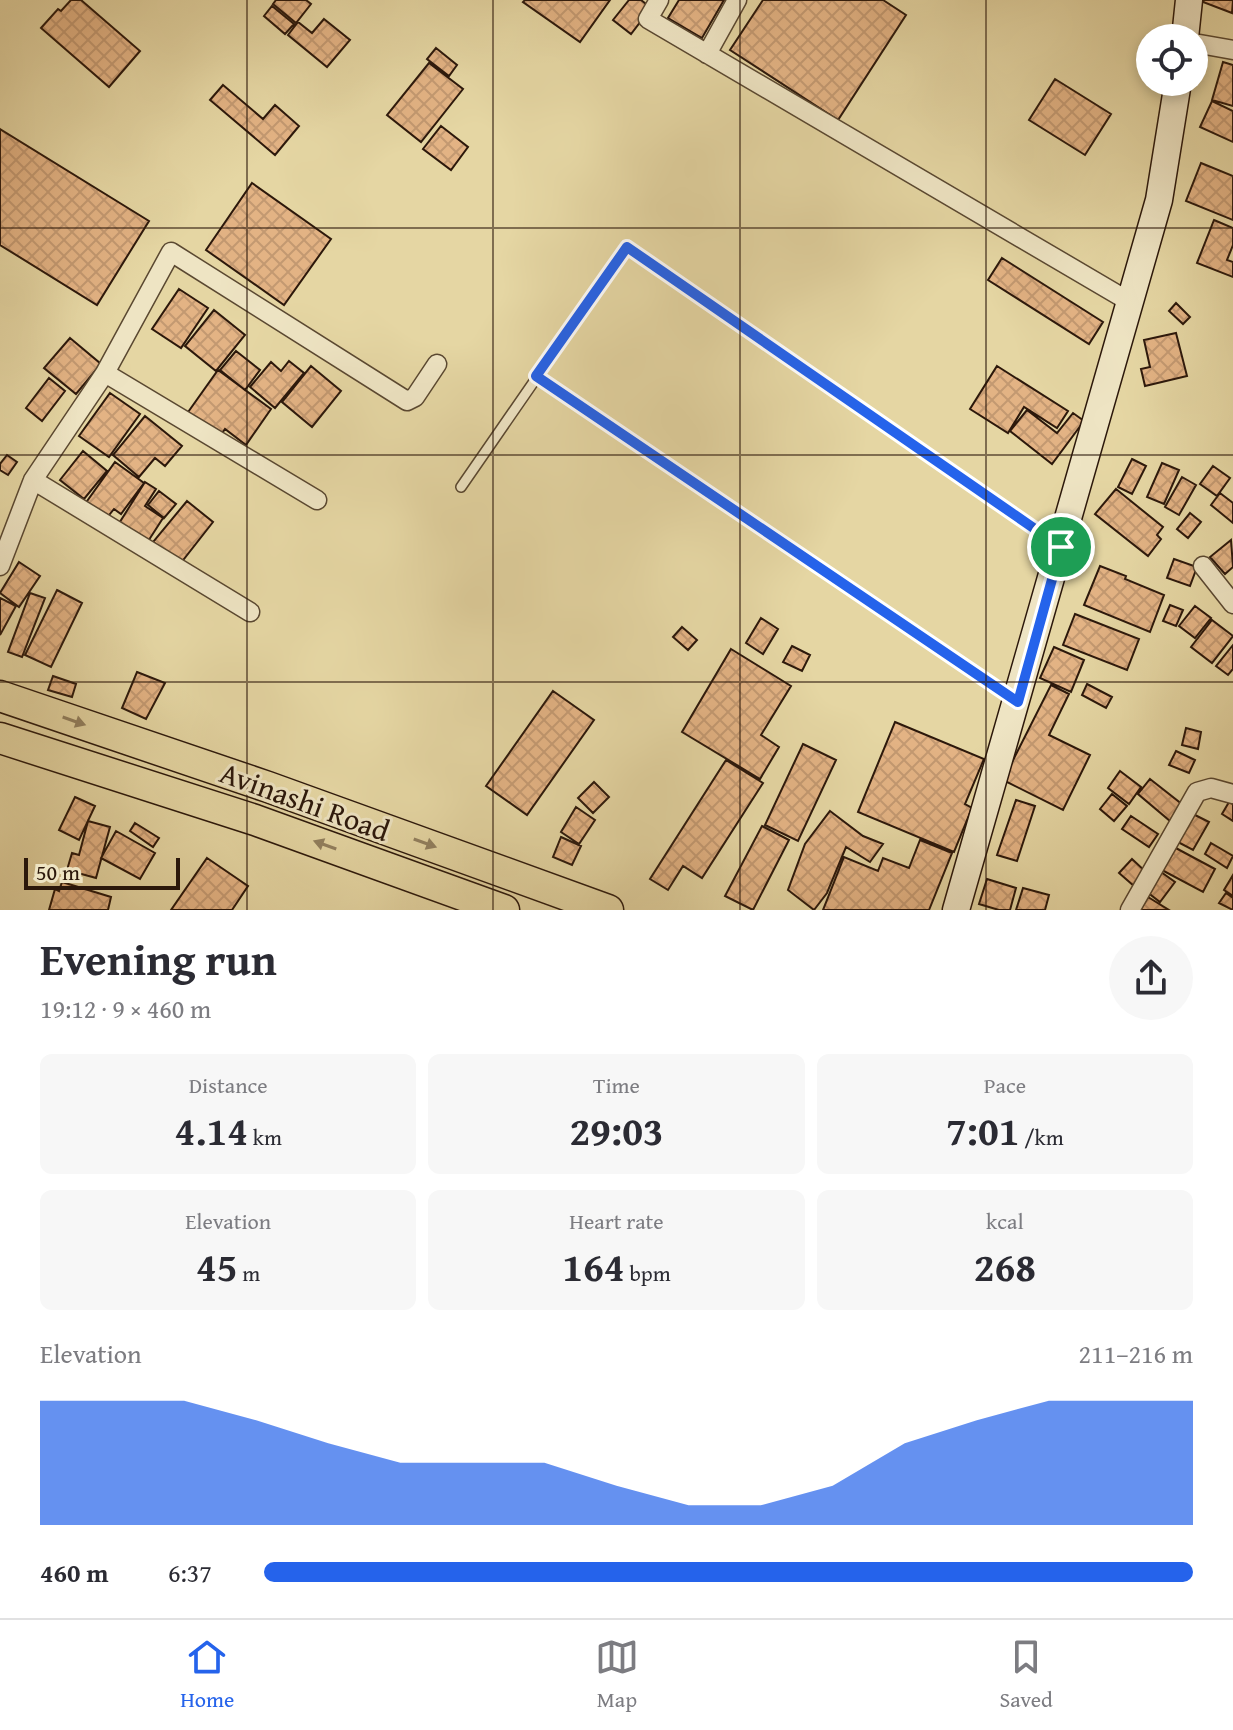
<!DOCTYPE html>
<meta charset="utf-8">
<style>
body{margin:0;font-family:"Gentium Book Plus",serif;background:#f7f7f7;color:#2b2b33;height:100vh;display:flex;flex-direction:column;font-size:30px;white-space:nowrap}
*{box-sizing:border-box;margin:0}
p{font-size:26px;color:#7c7c81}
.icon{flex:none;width:44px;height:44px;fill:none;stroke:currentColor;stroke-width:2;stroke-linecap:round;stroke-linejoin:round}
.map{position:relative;height:910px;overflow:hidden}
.details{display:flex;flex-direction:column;background:#fff;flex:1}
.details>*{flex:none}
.buttons{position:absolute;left:1136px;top:24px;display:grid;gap:16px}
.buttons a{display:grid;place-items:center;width:72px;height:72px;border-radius:50%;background:#fff;box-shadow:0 4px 12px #0003;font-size:40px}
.scale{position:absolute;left:24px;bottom:20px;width:156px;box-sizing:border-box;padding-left:8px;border:4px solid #2c180b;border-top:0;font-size:22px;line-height:28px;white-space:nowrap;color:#2c180b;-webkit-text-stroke:6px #eee4c3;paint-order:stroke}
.pin{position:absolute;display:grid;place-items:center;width:68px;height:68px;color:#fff;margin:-34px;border:4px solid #fff;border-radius:50%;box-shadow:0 2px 8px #0007}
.round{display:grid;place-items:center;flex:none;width:84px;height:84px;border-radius:42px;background:#f7f7f7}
.overview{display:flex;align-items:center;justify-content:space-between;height:136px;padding:0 40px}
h1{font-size:44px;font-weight:700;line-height:60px}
.metrics{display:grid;grid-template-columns:repeat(3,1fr);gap:12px;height:136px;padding:8px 40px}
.metrics div{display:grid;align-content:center;border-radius:12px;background:#f7f7f7;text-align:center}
.metrics b{font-size:40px;font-weight:700}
.metrics small{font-size:22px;font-weight:400}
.metrics p{font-size:22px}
.chart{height:224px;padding:16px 40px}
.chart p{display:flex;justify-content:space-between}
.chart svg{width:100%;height:144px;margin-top:8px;fill:#2563eb;opacity:.7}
ul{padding:0 40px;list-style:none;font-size:26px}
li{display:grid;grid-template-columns:128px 96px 1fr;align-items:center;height:60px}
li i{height:20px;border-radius:10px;background:#2563eb}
.tabs{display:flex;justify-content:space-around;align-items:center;height:112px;border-top:2px solid #e1e1e2;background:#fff;font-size:22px;color:#7c7c81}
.tabs a{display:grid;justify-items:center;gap:4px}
.tabs .selected{color:#2563eb}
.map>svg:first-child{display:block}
</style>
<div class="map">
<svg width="1233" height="910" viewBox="0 0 1233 910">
<defs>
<pattern id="building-cross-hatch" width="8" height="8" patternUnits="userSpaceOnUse" patternTransform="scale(2)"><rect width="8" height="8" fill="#e3b384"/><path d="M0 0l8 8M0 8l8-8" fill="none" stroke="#c39971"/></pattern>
</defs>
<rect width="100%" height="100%" fill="#e5d6a3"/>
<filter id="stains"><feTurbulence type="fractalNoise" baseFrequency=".0025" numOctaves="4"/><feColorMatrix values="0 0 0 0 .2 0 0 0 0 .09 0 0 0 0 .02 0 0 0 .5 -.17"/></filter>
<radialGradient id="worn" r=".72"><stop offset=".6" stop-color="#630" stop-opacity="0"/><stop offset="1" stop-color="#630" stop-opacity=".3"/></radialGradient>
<path fill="url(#building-cross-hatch)" stroke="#2c180b" stroke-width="2" d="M 71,0 L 81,0 L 140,51 L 109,87 L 41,28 L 58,9 L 61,11 Z
M 276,0 L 306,0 L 311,4 L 296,23 L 273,4 Z
M 525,0 L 610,0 L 580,42 L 523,2 Z
M 629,0 L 641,0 L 651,8 L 631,34 L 613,20 Z
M 679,0 L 724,0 L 702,38 L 668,18 Z
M 763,0 L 883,0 L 906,15 L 838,120 L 730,50 Z
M 1204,0 L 1233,0 L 1232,13 L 1203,2 Z
M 272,6 L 294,24 L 285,34 L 264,16 Z
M 324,19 L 350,40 L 327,67 L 288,35 L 298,22 L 312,33 Z
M 436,48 L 457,65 L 449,76 L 427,59 Z
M 1223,62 L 1233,65 L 1233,106 L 1212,100 Z
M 429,63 L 463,89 L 421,142 L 387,115 Z
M 1055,79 L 1111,114 L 1085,155 L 1029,120 Z
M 223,85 L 263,119 L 275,105 L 299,126 L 275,155 L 210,100 Z
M 1212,101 L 1233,111 L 1233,142 L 1200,127 Z
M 441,126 L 468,147 L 451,170 L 423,149 Z
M 0,129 L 149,221 L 97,305 L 0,245 Z
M 1201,163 L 1233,176 L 1233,220 L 1186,201 Z
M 252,183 L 331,239 L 284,305 L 206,250 Z
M 1214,220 L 1233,228 L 1233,245 L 1227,260 L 1233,262 L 1233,277 L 1197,263 Z
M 1002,258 L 1103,322 L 1089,344 L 988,280 Z
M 179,289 L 208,308 L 181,348 L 152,329 Z
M 1176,303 L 1190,317 L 1183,324 L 1169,311 Z
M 214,310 L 245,335 L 216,371 L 185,346 Z
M 1176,333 L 1187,376 L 1145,386 L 1141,369 L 1150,367 L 1144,340 Z
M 70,338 L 101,364 L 76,394 L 44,368 Z
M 236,351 L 260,370 L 245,390 L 220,370 Z
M 289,361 L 304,373 L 275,408 L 250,387 L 271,362 L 281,371 Z
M 311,366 L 341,391 L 312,427 L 282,402 Z
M 997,366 L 1068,411 L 1057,428 L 1024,407 L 1008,433 L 970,409 Z
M 218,370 L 271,409 L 246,445 L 225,429 L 218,439 L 186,415 Z
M 49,378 L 65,391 L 42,421 L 26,408 Z
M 110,393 L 140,414 L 109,457 L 79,436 Z
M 1027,410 L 1057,433 L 1073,413 L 1084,421 L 1052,464 L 1010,431 Z
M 145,416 L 182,446 L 165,466 L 155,458 L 139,477 L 113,455 Z
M 83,451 L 107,471 L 84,499 L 60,480 Z
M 7,455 L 17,462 L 8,475 L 0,470 L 0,464 Z
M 1132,459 L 1146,466 L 1132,494 L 1118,487 Z
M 115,462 L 144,483 L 121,514 L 114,509 L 106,519 L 85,504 Z
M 1162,463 L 1179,470 L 1164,504 L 1147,497 Z
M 1213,466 L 1230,478 L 1217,496 L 1200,484 Z
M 1182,477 L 1196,485 L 1179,515 L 1165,507 Z
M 145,482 L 156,489 L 145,506 L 163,518 L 147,543 L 118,525 Z
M 1116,489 L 1163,527 L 1157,535 L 1161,539 L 1148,556 L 1095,514 Z
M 159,491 L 176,504 L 164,518 L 148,505 Z
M 1220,493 L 1233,503 L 1233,523 L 1211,505 Z
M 187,501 L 213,522 L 180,564 L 153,542 Z
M 1190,513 L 1201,522 L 1188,538 L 1177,529 Z
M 1231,540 L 1233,567 L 1225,574 L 1210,557 Z
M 1174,559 L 1197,567 L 1190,586 L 1167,578 Z
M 19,562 L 40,576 L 19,607 L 0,593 Z
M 1100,566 L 1126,576 L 1125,579 L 1164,595 L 1150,632 L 1084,605 Z
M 57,590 L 82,603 L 51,667 L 25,655 Z
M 30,593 L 45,598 L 22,657 L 8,652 Z
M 0,598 L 16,606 L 0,635 Z
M 1170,605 L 1183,610 L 1176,626 L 1163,621 Z
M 1195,606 L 1211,618 L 1195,638 L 1179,626 Z
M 1075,614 L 1139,639 L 1127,670 L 1063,645 Z
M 761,618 L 778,629 L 763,654 L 746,643 Z
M 1212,620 L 1233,636 L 1212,663 L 1191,647 Z
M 682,627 L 697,640 L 688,650 L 673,637 Z
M 1233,645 L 1233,669 L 1228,675 L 1216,666 Z
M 792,646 L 810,655 L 802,671 L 783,662 Z
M 1054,647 L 1084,660 L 1071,692 L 1040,678 Z
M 731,649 L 791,686 L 761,735 L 779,747 L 760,779 L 682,732 Z
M 137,672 L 165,683 L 146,719 L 122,708 Z
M 53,676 L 76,684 L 72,697 L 48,690 Z
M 1087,684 L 1112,697 L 1106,708 L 1082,695 Z
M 1051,685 L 1069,694 L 1049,735 L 1090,755 L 1063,810 L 1003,780 Z
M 553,691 L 594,720 L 527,815 L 486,786 Z
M 895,722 L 984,759 L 965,804 L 972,808 L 954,852 L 858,812 Z
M 1186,728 L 1201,732 L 1198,749 L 1182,745 Z
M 803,744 L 836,760 L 798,841 L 765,825 Z
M 1176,751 L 1195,760 L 1189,773 L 1169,765 Z
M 726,760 L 763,783 L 702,878 L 683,866 L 668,890 L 650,879 Z
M 1120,771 L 1141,787 L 1129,804 L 1108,788 Z
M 1150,779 L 1183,805 L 1170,821 L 1138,794 Z
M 594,782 L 609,797 L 593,813 L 578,798 Z
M 1112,794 L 1127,806 L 1114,821 L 1100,809 Z
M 75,797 L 95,806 L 79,840 L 59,830 Z
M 1016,800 L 1035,806 L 1017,861 L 997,855 Z
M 1229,802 L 1233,804 L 1233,821 L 1222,814 Z
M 576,807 L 595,820 L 579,844 L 561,832 Z
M 830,811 L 863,836 L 883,844 L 870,862 L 846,847 L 827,893 L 814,910 L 788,890 L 805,844 Z
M 1191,813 L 1209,822 L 1193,850 L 1176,841 Z
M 1131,816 L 1158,834 L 1149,847 L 1122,829 Z
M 88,821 L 110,827 L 96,878 L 67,870 L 72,853 L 79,855 Z
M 135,823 L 159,838 L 153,847 L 130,831 Z
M 762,826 L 789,840 L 753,910 L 725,896 Z
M 116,831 L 155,853 L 140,879 L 101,858 Z
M 561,837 L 581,846 L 572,865 L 553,857 Z
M 920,840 L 952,853 L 929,910 L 823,910 L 844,857 L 878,871 L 883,858 L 909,868 Z
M 1211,843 L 1233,856 L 1227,868 L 1205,854 Z
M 1172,846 L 1215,869 L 1203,892 L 1160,869 Z
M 207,858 L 248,886 L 232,910 L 171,910 Z
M 1132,859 L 1146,872 L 1134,886 L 1119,873 Z
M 1161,872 L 1175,882 L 1160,902 L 1147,892 Z
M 1233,875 L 1233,896 L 1224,890 Z
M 987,879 L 1016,888 L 1010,910 L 999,910 L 979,904 Z
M 62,882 L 111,897 L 108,910 L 49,910 L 55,889 L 59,891 Z
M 1023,888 L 1049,895 L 1045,910 L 1016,910 Z
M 1226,893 L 1233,898 L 1233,910 L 1219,903 Z
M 1148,897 L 1169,910 L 1140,910 Z"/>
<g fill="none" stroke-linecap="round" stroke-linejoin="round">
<g stroke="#5a4831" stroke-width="12">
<path id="lane" d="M 536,376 L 1015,700
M 461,487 L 627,247 L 1056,543"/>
</g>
<g stroke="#5a4831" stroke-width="21">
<path id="street" d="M 659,0 L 648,19 L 1130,302
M 1194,43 L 1233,50
M 707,54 L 737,0
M 105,373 L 317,500
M 33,480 L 250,612
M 0,566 L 33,480 L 105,373 L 171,252 L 407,401 L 415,397 L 437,364
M 1203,566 L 1233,604
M 1130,910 L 1197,792 L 1211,788 L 1233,794"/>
</g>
<g stroke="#2c180b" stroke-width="29">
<path id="secondary" d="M 1185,38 L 1189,0
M 956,910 L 1159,200 L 1178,82"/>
</g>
<g stroke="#2c180b" stroke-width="33">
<path id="primary" d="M 0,696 L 268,787 L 608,910
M 0,738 L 255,820 L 504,910"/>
</g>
<use href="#lane" stroke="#eee4c3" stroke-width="9"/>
<use href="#street" stroke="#eee4c3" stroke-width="18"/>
<use href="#secondary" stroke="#eee4c3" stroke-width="26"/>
<use href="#primary" stroke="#e5d6a3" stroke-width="30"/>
</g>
<defs><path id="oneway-solid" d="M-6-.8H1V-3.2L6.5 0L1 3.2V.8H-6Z" transform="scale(2)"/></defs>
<g fill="#92805f">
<use href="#oneway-solid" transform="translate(74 721) rotate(19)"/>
<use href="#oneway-solid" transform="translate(425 843) rotate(20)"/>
<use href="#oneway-solid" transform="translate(325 845) rotate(-160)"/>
</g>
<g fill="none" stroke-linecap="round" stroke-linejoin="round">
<g stroke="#fff" stroke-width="16">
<path id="route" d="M 627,247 L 1061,547 L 1018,702 L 536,376 Z"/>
</g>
<use href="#route" stroke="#2563eb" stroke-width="10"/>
</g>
<path fill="none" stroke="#2c180b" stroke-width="2" stroke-opacity="0.55" d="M 247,0 L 247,910M 493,0 L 493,910M 740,0 L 740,910M 986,0 L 986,910M 0,228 L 1233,228M 0,455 L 1233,455M 0,682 L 1233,682"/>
<g text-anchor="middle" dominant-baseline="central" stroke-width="6" stroke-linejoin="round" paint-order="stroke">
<g font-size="30" fill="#2c180b" stroke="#eee4c3">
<text transform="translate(305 801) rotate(20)">Avinashi Road</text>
</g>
</g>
<rect width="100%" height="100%" filter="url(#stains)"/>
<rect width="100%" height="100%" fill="url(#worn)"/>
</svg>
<div class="buttons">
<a><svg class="icon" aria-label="locate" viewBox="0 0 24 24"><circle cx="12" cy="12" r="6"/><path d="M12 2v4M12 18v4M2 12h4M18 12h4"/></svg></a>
</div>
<div class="scale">50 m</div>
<div class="pin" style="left:1061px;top:547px;background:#1e9e55"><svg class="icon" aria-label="arrive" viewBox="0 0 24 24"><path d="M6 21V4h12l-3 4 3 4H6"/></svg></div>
</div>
<section class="details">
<div class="overview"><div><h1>Evening run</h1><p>19:12 · 9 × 460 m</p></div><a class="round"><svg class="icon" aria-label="share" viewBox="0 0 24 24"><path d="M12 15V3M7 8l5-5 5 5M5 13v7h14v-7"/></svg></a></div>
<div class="metrics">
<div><p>Distance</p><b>4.14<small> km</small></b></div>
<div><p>Time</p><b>29:03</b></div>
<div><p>Pace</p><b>7:01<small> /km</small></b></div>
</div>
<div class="metrics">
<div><p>Elevation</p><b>45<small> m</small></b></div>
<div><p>Heart rate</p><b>164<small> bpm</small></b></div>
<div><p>kcal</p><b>268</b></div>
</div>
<div class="chart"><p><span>Elevation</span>211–216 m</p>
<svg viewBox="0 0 160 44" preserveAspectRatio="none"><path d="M0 44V6L10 6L20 6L30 12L40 19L50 25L60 25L70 25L80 32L90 38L100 38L110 32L120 19L130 12L140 6L150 6L160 6V44z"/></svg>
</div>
<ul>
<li><b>460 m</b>6:37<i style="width:100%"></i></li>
</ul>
</section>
<nav class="tabs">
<a class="selected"><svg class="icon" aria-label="home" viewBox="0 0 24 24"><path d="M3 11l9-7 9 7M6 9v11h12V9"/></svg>Home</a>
<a><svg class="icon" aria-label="map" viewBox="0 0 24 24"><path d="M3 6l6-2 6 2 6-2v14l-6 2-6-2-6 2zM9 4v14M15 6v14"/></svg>Map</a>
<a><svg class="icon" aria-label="saved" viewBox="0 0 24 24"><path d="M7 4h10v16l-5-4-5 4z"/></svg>Saved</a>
</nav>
